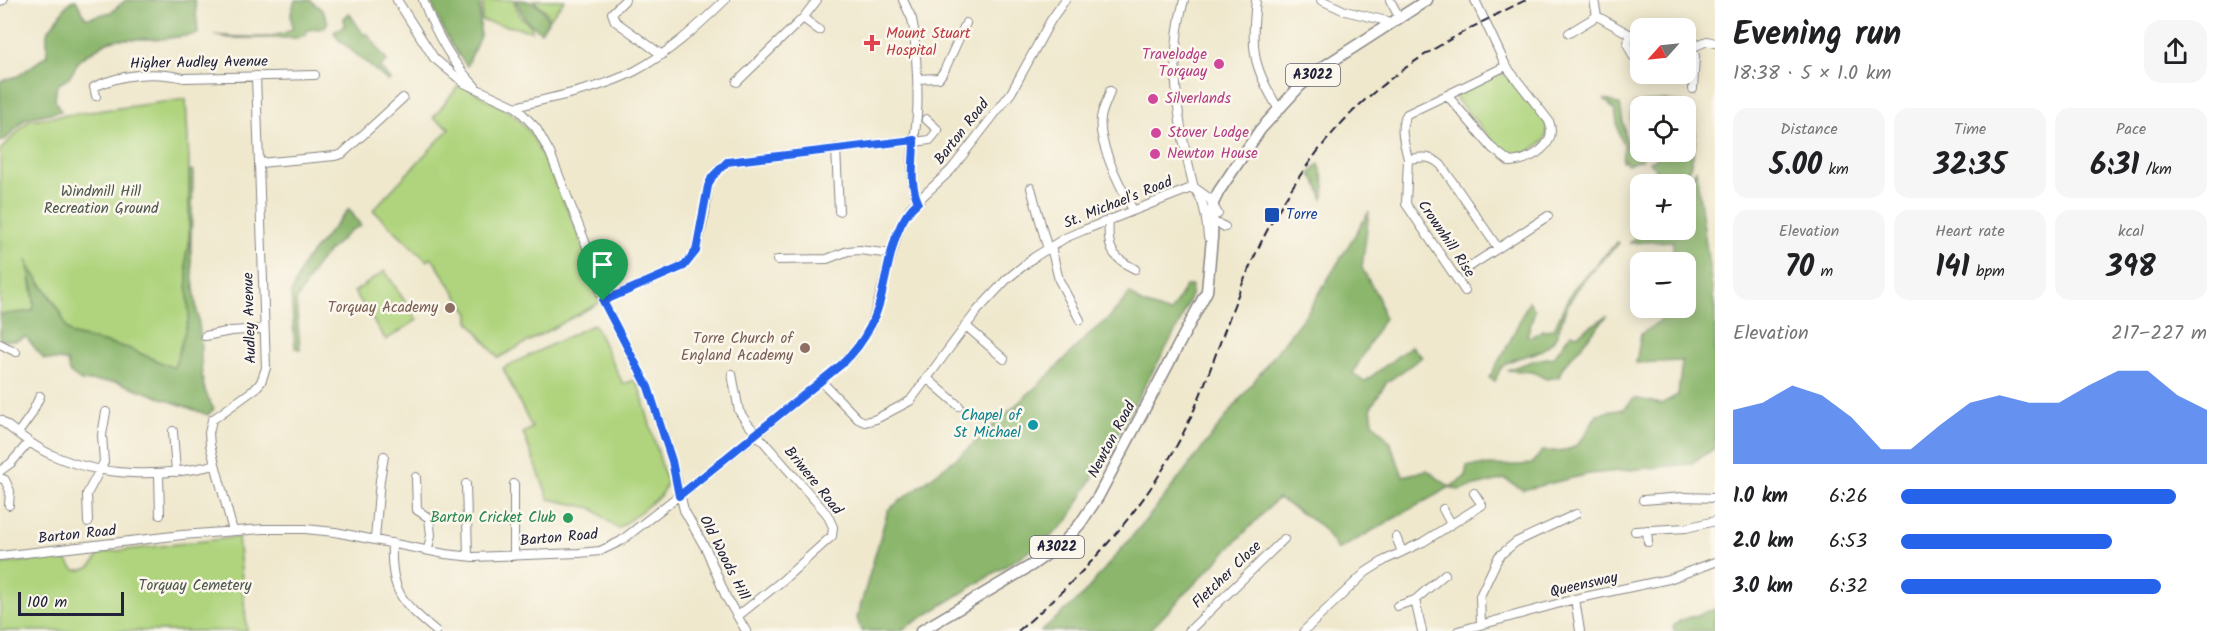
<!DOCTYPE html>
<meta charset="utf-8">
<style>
body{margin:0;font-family:Kalam,sans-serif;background:#f6f6f6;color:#202124;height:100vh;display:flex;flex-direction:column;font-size:22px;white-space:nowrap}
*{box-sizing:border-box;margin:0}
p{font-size:20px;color:#757577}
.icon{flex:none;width:33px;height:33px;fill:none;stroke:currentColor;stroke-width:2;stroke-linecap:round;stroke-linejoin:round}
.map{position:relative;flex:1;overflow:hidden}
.details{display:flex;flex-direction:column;background:#fff;width:510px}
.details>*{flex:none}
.needle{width:39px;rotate:243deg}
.tools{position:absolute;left:1630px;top:18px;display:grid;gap:12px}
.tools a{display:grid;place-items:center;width:66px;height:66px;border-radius:12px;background:#fff;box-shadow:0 3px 15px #0003;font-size:30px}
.scale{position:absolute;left:18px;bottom:15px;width:106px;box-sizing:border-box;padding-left:6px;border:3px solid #22223b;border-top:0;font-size:16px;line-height:21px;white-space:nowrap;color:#22223b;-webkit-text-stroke:4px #fbf7ec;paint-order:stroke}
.pin{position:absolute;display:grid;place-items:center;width:51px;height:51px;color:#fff;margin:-62px -26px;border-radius:50% 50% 50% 0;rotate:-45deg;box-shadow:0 0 6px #0007}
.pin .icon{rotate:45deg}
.round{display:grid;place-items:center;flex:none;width:63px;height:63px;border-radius:18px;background:#f6f6f6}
.summary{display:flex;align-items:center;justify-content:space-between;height:102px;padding:0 18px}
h1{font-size:33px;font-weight:700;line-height:45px}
.stats{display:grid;grid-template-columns:repeat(3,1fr);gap:9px;height:102px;padding:6px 18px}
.stats div{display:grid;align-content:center;border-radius:15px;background:#f6f6f6;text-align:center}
.stats b{font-size:30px;font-weight:700}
.stats small{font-size:16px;font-weight:400}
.stats p{font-size:16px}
.chart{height:168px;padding:12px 18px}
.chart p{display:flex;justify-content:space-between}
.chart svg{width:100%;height:108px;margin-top:6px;fill:#2563eb;opacity:.7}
ul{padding:0 18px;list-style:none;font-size:20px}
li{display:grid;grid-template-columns:96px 72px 1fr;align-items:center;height:45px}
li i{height:15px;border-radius:8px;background:#2563eb}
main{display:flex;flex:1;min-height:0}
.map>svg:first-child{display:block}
</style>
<main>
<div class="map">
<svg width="1715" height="631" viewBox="0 0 1715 631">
<rect width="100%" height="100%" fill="#fbf7ec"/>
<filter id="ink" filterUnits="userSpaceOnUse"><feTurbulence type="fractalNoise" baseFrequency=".0167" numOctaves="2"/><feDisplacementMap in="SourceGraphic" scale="12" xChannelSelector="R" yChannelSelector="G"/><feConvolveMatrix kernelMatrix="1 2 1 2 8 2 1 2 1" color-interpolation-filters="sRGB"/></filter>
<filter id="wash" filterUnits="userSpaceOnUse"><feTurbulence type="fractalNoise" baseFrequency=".008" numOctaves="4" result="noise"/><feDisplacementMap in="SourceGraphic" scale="24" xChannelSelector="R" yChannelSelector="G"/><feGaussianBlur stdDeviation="1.35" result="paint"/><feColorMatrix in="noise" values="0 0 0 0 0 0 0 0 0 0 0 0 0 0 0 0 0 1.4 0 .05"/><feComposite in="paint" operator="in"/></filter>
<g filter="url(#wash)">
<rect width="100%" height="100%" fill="#efe8cd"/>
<path fill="#afd47d" stroke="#687b5c" stroke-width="1.5" d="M 483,0 L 513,0 L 521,17 L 532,27 L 532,31 L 482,21 Z
M 533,0 L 565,0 L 549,19 C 548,8 538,7 533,0 Z
M 1501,73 C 1510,76 1546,117 1547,127 C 1548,132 1546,137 1544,141 C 1532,150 1519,161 1504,154 L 1456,99 L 1457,94 Z
M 460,84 L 505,109 L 516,117 L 532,135 L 579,234 L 603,301 L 498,358 L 469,321 L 469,314 L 432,258 L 427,261 L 373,210 L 450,128 L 433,118 Z
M 186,99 L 189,161 L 189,247 L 186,254 L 189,317 L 174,369 L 128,348 L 73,335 L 66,328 L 60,311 L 50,295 L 30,269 C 28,286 37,294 33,311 L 0,315 L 0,150 L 29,120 Z
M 385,271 L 417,320 L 386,340 L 354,292 Z
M 594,324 L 623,384 L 635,380 L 640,390 L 667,484 L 660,496 L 618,529 L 592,508 L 549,499 L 523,433 L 532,428 L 503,368 Z
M 238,537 L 247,631 L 0,631 L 0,564 L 63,557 L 75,570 C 89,571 94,565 99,553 Z"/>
<path fill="#8bb66c" stroke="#566c54" stroke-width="1.5" d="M 76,0 L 85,17 L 88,18 L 111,12 L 126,0 L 195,0 L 198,34 L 163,39 L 118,39 L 107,42 L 80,59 L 69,78 L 57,85 L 55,100 L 61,111 L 26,118 L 6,139 L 0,142 L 0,81 L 18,76 L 47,55 L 47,33 L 67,5 L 71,1 Z
M 295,0 L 310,0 L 322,10 L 328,22 L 324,28 L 307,30 L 306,35 L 296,38 L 230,38 L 213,35 C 234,37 275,41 292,29 L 291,13 Z
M 430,0 L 480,0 L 480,36 L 467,66 C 450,46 440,24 430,0 Z
M 515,0 C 530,0 544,5 548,21 L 541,32 L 526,20 Z
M 349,13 L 364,35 L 367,33 L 387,61 L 380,67 L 390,80 L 388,81 L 338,39 L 334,32 L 344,26 L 344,18 Z
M 1604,99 L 1620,105 L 1626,139 L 1629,144 L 1642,154 L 1642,160 L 1627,164 L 1625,160 L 1622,161 L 1624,145 L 1619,134 L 1615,111 Z
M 1664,100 L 1685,104 C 1701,118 1696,151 1689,169 C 1686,175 1682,179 1678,184 L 1669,184 L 1672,179 L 1659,174 L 1656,177 L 1653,173 L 1657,170 L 1649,161 L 1657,158 L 1655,152 L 1686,152 L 1686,106 L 1641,106 L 1641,144 C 1631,135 1629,116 1634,104 Z
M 1319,164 L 1325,186 L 1323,199 L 1316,181 L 1310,174 Z
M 193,170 C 193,198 191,226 191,254 C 192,281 197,307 200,333 C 202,360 198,386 214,409 L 208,415 L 118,382 L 81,381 L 69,372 L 67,361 L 44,359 L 26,337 L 15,341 L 0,340 L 0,315 L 33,311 C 37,295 29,277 27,260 L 30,269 L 60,311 L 66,328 L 73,335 L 128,348 L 174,368 L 189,317 L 186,254 L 189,247 L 189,171 Z
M 1696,170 L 1715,310 L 1715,448 L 1690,464 L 1589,474 L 1523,490 L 1505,479 L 1458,490 L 1450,487 L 1338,550 L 1320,525 L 1278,498 L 1149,631 L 1041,631 L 1081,597 L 1155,509 L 1309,310 L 1369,212 L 1362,268 L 1379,299 L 1384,318 L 1353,373 L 1364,382 L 1411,346 L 1422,357 L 1386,383 L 1371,407 L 1373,423 L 1390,442 L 1403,476 L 1427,470 L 1450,487 L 1465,477 L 1467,466 C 1489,464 1510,467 1532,464 L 1542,451 C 1580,453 1579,445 1597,414 L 1624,409 L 1634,398 L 1661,404 L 1678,395 L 1682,361 L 1636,363 L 1641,334 L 1674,311 L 1674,308 L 1686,308 L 1686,262 L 1674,262 L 1673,241 L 1630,243 L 1645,230 L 1686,230 L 1686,189 Z
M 349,209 L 361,226 L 351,230 L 325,255 L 316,266 L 296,301 L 300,349 L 295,348 L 291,294 L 304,262 Z
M 1617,242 L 1619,243 C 1601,261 1581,280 1569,303 C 1562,314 1561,331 1553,341 C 1538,358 1517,354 1504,365 C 1500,368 1497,376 1495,381 L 1489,378 L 1510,341 L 1529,301 L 1535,310 L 1527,336 L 1531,337 L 1543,330 L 1554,329 L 1565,304 L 1575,287 Z
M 1186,286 L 1192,286 L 1191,295 L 1179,325 L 1068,521 L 1046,541 L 900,631 L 861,631 L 857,618 L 888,510 L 962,454 L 1049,375 L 1088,335 L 1109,318 L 1130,293 L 1141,303 L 1170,313 Z
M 1607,316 L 1562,368 L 1559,377 L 1546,379 L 1533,372 L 1507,370 L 1535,360 L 1554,357 L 1571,333 L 1577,335 Z
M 1715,609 L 1715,631 L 1674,631 L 1673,627 L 1679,621 Z"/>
</g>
<g filter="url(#ink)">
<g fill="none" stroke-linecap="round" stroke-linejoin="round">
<g stroke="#888584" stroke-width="10">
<path id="minor" d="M 397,0 L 434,58 L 464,83 L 516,107 L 536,128 L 550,153 L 586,244 L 603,301 L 648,387 L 672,461 L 684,510 L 707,551 L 726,597 L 746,631
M 423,0 C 435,32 451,62 475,86
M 625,0 L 612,13 L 615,21 L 662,55
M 903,0 L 912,19 L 914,30 C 916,58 919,86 917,114 C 915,143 906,175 918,202
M 1184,0 C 1167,61 1178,124 1193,184 C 1195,191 1201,197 1203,205 C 1206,215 1207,226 1208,237
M 1256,0 C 1251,50 1252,65 1278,108
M 1321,0 L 1345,11 L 1391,22
M 1390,0 L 1399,17
M 1594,0 L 1597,16 L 1629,34 L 1641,34
M 0,1 L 3,0
M 803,18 L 819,30
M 1569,33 L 1597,16
M 1629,34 L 1628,45 L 1633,56 L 1640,59
M 1686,43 L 1691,48 L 1707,41 L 1715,43
M 1691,48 L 1695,56 L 1693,89
M 917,79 L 939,78 L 944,71 L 966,23
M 737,82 L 803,18 L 817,0
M 1110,91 C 1108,100 1102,109 1101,118 C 1097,143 1121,188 1133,210
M 1447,95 L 1506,66
M 96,96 L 94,87 C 121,74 154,71 184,78 L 315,75
M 516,107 C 555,96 598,90 635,71 C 669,53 697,27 725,0
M 914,142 L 930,140 L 938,130 L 926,119
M 836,148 L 839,211
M 1408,159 C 1405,145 1398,127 1407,114 L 1447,95 L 1492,148 L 1510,162 C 1532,160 1558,145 1549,121 L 1506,66 L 1475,0
M 260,163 L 335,156 L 342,154 L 403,98
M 1031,188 L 1048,250
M 1195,188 L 1209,198 L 1218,214
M 1109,220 C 1107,246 1110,257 1135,269
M 1212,224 L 1219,224 L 1225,227
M 1051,247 L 1059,280 L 1080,320
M 777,260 L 827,259 L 848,251 L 859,250 L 892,254
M 1469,267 L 1548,216
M 1465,291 L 1406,204 L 1408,159 C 1422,157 1430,155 1441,165 L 1498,248
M 603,301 L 684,266 L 696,251 L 705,213 L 708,186 L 712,177 L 727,162 L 914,140
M 965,325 L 1004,359
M 205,336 L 231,331 L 264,329
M 0,344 L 16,352
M 732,374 L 739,411 L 747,423 L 827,514 L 833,527 L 832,536 L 783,580 L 739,615
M 928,379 L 959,406
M 821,381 L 858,419 L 865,422 L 876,419 L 910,401 L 977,311 L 1007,279 L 1033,258 L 1065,238 L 1084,230 L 1194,187
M 0,420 C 16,432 32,446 50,454 C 101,478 162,477 215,465
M 173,431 L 176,472
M 18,433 L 31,415 L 40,396
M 0,471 L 11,463 L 29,442
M 159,474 L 160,515
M 416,477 L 417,510 L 429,518 L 431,535 L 428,549
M 0,478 L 5,480 L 10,491 L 9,505
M 466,484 L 468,556
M 1643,500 L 1684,497 L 1715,498
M 1443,509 L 1451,524
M 88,522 L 87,494 L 104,462 L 102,435 L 106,412
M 1647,530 L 1648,542
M 233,531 L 210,445 L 209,433 L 212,420 L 255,389 L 261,382 L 266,368 L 256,76
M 1635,531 L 1686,528 L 1715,521
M 1396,537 L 1402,552
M 375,539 L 380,480 L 384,456
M 392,543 C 390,591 401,602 436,631
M 0,556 L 182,535 L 263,529 L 305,529 L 335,532 L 445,554 L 473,557 L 579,553 L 600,551 L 621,541 L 757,434 L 852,355 L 871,327 L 899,229 L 910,208 L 951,170 L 1011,93 L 1051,20 L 1065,0
M 514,556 L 514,484
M 1575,599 L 1580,631
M 1415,600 L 1422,631
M 1397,606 L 1415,600 L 1445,574
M 1481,624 L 1480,596 L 1499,556 L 1516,542 L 1576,514
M 1189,631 L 1284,539
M 1304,631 L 1366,572 L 1385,560 L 1423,542 L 1482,505 L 1474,493
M 1458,631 L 1575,599 L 1669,579 L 1715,562"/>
</g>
<g stroke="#888584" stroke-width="13">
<path id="major" d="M 921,631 L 1032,565 L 1063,543 L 1080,524 L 1098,497 L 1207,291 L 1212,238 L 1213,203 L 1219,191 L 1260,130 L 1300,86 L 1320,69 L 1427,0"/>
</g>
<use href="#minor" stroke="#fff" stroke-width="8"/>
<use href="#major" stroke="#fff" stroke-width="10"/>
<path stroke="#22223b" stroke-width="2" stroke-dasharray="9 4.5" stroke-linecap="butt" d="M 1018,631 C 1089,571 1157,496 1194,410 C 1215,361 1230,310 1252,262 C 1270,221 1294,181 1322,146 C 1377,76 1448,38 1526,0"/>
</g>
</g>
<g fill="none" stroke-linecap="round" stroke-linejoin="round" filter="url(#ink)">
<g stroke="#fff" stroke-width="12">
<path id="route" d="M 914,140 C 914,162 909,181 918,202 C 885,229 890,291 870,327 C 863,341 853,354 842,364 L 679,496 L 672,461 L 648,387 L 603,301 L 684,266 L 696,251 L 708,186 L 712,177 L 727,162 Z"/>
</g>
<use href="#route" stroke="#2563eb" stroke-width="8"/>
</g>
<path fill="#e0444e" stroke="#fbf7ec" stroke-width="2" d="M869 34h6v6h6v6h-6v6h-6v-6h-6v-6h6z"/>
<g fill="#d1479c" stroke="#fbf7ec" stroke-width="2">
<circle cx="1219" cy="64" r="6"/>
<circle cx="1153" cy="99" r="6"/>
<circle cx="1156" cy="133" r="6"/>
<circle cx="1155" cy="154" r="6"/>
</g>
<rect fill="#1a4fb4" stroke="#fbf7ec" stroke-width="2" x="1264" y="207" width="16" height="16" rx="3"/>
<g fill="#8d6e63" stroke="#fbf7ec" stroke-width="2">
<circle cx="450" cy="308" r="6"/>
<circle cx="805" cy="348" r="6"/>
</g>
<circle fill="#0f9aa8" stroke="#fbf7ec" stroke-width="2" cx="1033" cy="425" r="6"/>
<circle fill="#2e9e5b" stroke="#fbf7ec" stroke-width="2" cx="568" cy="518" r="6"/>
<g text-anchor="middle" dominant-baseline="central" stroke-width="5" stroke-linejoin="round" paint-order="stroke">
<g fill="#fbf7ec" stroke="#636270" stroke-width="1.5">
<rect x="1286" y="64" width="54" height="22" rx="4.5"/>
<rect x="1030" y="536" width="54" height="22" rx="4.5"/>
</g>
<g font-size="14" font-weight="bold" fill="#22223b">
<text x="1313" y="75">A3022</text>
<text x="1057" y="547">A3022</text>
</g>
<g font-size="15" fill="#be3a42" stroke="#fbf7ec" text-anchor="start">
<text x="886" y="34">Mount Stuart<tspan x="886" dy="17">Hospital</tspan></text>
</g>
<g font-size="15" fill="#b23c85" stroke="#fbf7ec" text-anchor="start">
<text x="1207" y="55" text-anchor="end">Travelodge<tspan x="1207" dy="17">Torquay</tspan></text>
<text x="1165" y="99">Silverlands</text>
<text x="1168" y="133">Stover Lodge</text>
<text x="1167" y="154">Newton House</text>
</g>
<g font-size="15" fill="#22223b" stroke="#fbf7ec">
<text transform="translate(199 63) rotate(-1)">Higher Audley Avenue</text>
<text transform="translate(962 132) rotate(-52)">Barton Road</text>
<text transform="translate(1118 203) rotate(-22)">St. Michael's Road</text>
<text transform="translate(1446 239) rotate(56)">Crownhill Rise</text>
<text transform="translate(250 318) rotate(-92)">Audley Avenue</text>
<text transform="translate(1112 440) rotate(-62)">Newton Road</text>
<text transform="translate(813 481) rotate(51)">Briwere Road</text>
<text transform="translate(77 535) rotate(-6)">Barton Road</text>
<text transform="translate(559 538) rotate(-5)">Barton Road</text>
<text transform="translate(724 558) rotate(63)">Old Woods Hill</text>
<text transform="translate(1227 575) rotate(-44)">Fletcher Close</text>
<text transform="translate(1584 585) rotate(-13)">Queensway</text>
</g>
<g font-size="15" fill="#4c574f" stroke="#fbf7ec">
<text x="101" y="192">Windmill Hill<tspan x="101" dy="17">Recreation Ground</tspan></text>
<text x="195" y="586">Torquay Cemetery</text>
</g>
<g font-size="15" fill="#164399" stroke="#fbf7ec" text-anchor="start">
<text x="1286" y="215">Torre</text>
</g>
<g font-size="15" fill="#785e54" stroke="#fbf7ec" text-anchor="end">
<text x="438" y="308">Torquay Academy</text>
<text x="793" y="339">Torre Church of<tspan x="793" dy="17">England Academy</tspan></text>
</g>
<g font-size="15" fill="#0d838f" stroke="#fbf7ec" text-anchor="end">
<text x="1021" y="416">Chapel of<tspan x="1021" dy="17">St Michael</tspan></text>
</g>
<g font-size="15" fill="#27864d" stroke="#fbf7ec" text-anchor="end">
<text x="556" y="518">Barton Cricket Club</text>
</g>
</g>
</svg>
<div class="tools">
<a><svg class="needle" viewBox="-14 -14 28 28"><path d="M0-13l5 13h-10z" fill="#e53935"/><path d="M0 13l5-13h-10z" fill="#757577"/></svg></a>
<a><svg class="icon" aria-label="locate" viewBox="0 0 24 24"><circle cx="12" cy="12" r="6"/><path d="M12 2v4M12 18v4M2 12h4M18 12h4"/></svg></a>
<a>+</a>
<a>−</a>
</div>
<div class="scale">100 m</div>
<div class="pin" style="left:603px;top:301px;background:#1e9e55"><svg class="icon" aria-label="arrive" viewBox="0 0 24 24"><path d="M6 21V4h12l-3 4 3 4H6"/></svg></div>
</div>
<section class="details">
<div class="summary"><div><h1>Evening run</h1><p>18:38 · 5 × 1.0 km</p></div><a class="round"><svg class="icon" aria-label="share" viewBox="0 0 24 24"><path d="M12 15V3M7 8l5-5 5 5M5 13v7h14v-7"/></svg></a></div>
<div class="stats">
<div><p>Distance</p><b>5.00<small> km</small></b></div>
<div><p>Time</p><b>32:35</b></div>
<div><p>Pace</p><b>6:31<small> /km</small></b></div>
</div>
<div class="stats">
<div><p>Elevation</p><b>70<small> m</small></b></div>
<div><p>Heart rate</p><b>141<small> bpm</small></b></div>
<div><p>kcal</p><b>398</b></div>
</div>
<div class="chart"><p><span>Elevation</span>217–227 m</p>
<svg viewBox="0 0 160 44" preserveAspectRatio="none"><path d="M0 44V22L10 19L20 12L30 16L40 25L50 38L60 38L70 28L80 19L90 16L100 19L110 19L120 12L130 6L140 6L150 16L160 22V44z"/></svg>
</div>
<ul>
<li><b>1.0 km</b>6:26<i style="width:90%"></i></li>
<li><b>2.0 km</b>6:53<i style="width:69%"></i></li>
<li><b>3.0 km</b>6:32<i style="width:85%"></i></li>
</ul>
</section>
</main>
